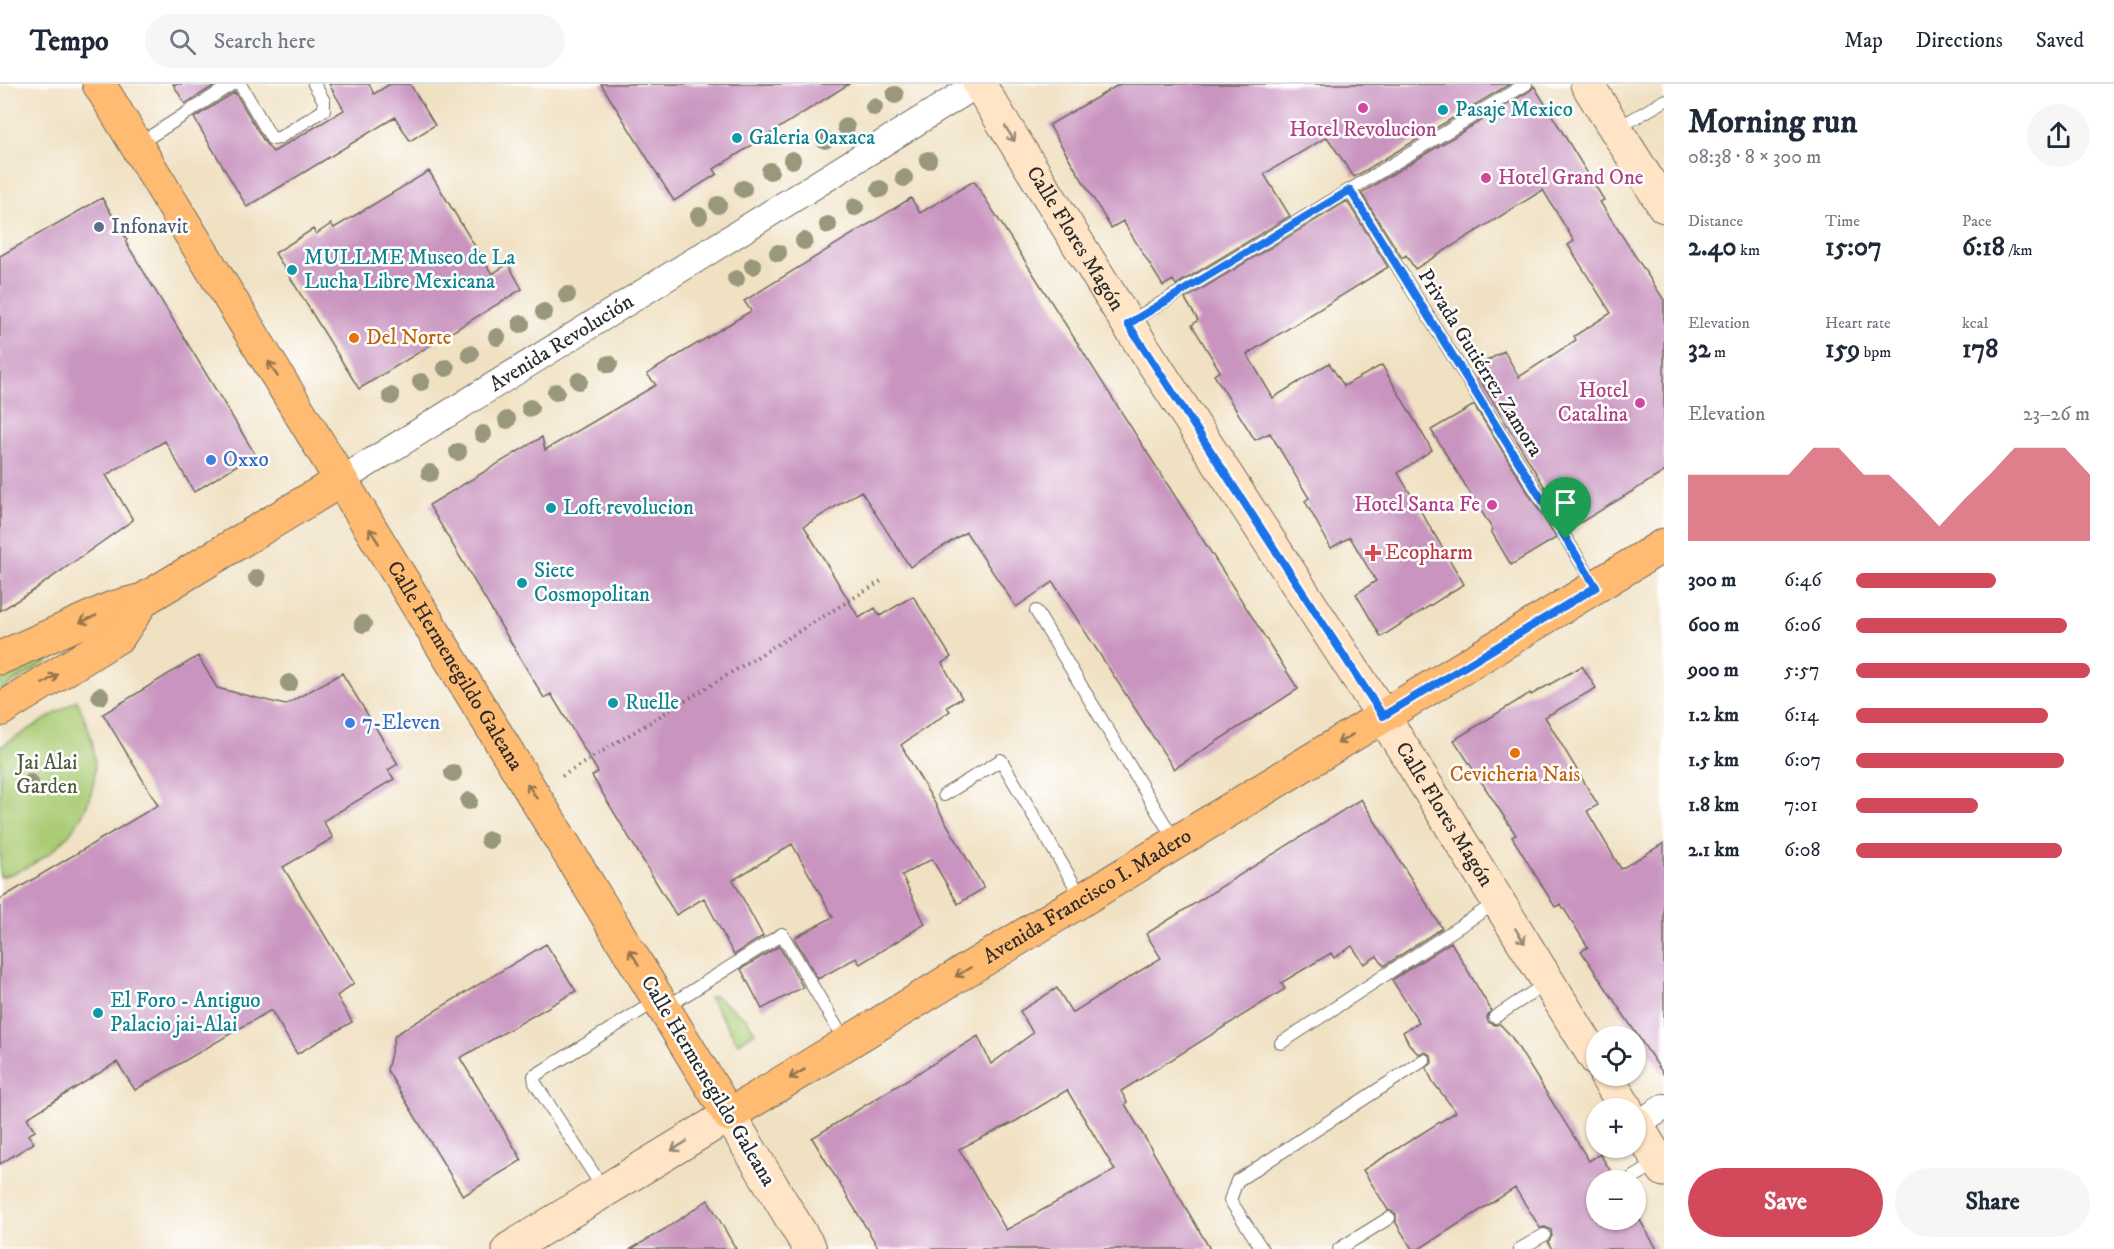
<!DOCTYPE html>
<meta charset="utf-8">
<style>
body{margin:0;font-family:"IM FELL DW Pica",serif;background:#f6f6f7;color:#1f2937;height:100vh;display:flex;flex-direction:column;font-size:22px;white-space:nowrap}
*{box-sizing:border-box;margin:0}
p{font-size:20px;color:#747a83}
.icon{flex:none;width:33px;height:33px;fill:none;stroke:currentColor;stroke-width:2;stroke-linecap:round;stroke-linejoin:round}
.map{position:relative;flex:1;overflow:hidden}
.side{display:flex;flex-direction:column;background:#fff;width:450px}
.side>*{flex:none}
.buttons{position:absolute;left:1586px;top:942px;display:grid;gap:12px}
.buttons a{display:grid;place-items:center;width:60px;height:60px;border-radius:50%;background:#fff;box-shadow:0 2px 4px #0004;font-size:30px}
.pin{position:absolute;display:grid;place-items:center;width:51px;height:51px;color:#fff;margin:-62px -26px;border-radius:50% 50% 50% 0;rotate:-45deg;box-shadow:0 0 6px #0007}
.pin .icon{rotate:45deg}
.round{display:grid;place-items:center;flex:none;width:63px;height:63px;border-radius:32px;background:#f6f6f7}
.overview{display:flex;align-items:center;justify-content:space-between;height:102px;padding:0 24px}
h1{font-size:33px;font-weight:700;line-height:45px}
.figures{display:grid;grid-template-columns:repeat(3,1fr);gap:9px;height:102px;padding:6px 24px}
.figures div{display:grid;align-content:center}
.figures b{font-size:26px;font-weight:700}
.figures small{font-size:16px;font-weight:400}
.figures p{font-size:16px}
.chart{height:168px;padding:12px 24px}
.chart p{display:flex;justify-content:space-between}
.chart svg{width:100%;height:108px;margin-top:6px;fill:#d1495b;opacity:.7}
.action{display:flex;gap:12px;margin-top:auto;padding:12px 24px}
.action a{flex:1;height:69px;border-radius:36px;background:#d1495b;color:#fff;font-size:24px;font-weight:700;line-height:69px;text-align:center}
.action a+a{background:#f6f6f7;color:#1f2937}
ul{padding:0 24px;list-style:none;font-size:20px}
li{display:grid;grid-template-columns:96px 72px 1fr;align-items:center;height:45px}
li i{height:15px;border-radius:8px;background:#d1495b}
header{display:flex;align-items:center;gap:36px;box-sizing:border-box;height:84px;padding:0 30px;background:#fff;border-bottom:2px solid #e0e1e3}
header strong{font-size:28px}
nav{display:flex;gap:33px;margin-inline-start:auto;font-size:21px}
.search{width:420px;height:54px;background:#f6f6f7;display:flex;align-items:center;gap:15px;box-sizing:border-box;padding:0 21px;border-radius:33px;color:#747a83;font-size:22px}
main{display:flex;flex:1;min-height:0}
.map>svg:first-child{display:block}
</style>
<header>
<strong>Tempo</strong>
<div class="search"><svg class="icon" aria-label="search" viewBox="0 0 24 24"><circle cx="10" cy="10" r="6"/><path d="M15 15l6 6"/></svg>Search here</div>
<nav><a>Map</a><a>Directions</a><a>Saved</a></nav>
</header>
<main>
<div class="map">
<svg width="1664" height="1165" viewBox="0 0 1664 1165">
<rect width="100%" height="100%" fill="#fff"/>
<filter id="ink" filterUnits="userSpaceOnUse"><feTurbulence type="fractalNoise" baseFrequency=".0167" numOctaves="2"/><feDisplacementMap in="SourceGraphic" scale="12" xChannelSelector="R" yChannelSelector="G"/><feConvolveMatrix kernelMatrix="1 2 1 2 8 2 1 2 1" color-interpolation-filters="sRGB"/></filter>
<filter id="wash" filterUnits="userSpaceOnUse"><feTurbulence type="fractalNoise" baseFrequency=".008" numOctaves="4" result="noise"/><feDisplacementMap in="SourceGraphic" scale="24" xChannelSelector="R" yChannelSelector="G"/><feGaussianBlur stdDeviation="1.35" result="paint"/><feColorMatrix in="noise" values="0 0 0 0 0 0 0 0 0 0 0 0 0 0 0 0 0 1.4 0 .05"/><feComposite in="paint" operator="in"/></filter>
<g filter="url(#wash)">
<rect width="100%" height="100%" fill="#f0e1c3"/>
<path fill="#aacc75" stroke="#6a7c50" stroke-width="1.5" d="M 107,540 L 0,607 L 0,585 Z
M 77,616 C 84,633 92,650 94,669 C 102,728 55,780 0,793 L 0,663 Z
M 715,912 L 747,935 L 755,948 L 738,959 L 709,913 Z"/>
<g id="blocks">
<path fill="#c994bf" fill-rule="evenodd" d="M 173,0 L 217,0 L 185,20 Z
M 329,0 L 369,0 L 374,10 L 390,0 L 410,0 L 435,41 L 410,57 L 395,33 L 247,123 L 194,34 L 235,8 L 265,59 L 273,68 L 344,26 Z
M 601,0 L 849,0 L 714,85 L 717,90 L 674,117 Z
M 1120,0 L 1510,0 L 1354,93 L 1327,53 L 1264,90 L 1290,132 L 1176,201 L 1173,196 L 1163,202 L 1123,137 L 1111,144 L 1049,41 Z
M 1534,2 L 1604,116 L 1600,118 L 1664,216 L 1664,388 L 1570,445 L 1478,293 L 1478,282 L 1504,267 L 1519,293 L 1576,256 L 1574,252 L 1611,229 L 1568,161 L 1574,157 L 1543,106 L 1415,185 L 1406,171 L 1402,174 L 1361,109 L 1530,7 Z
M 429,87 L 492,190 L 508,180 L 522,205 L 359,305 L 275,169 L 313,145 L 316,150 L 331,140 L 334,144 Z
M 974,97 L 1298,605 L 1174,685 L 1053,498 L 1016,523 L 966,448 L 910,483 L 861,407 L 804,442 L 859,534 L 875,524 L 880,532 L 913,512 L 951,573 L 942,579 L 962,614 L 947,623 L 950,627 L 901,661 L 984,804 L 958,820 L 932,775 L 902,791 L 925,840 L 860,880 L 856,874 L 818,895 L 794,854 L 833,833 L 792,760 L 733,796 L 763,852 L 734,871 L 704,814 L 676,831 L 592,692 L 598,688 L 551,610 L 544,614 L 429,421 L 542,353 L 545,366 L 656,301 L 647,290 L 751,227 L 744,217 L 911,114 L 920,129 Z
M 102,114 L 127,156 L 125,157 L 255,370 L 194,408 L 165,357 L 106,391 L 133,436 L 31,508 L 0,527 L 0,172 Z
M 1347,117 L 1388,183 L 1247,270 L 1273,314 L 1329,279 L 1344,302 L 1382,281 L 1432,366 L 1398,389 L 1464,500 L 1381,553 L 1356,510 L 1376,497 L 1350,453 L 1331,464 L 1305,417 L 1309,414 L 1270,349 L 1255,356 L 1214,291 L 1220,287 L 1192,241 L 1198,236 L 1185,215 Z
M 1474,321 L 1556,454 L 1511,481 L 1491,447 L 1493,446 L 1431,346 Z
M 198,572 L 217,604 L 285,621 L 342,589 L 398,680 L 388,686 L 394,695 L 323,737 L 333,754 L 283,783 L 354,899 L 337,912 L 352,938 L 297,970 L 271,926 L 135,1006 L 117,978 L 27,1034 L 35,1047 L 28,1051 L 34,1059 L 0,1080 L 0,815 L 158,721 L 103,630 Z
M 1582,582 L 1596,604 L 1545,633 L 1598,721 L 1587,727 L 1621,785 L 1664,759 L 1664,991 L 1581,867 L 1588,863 L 1561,820 L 1555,823 L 1512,753 L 1516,751 L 1454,656 L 1530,609 L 1531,611 Z
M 1361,715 L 1442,844 L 1384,882 L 1377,872 L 1364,880 L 1352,862 L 1334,874 L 1331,869 L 1281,899 L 1285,905 L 1121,1007 L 1127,1018 L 1125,1020 L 1210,1165 L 879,1165 L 812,1054 L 978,952 L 991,980 L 1033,949 L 1020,927 L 1057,904 L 1072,929 L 1161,874 L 1146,850 ZM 1067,1006 L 1115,1086 L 1006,1146 L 959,1065 L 1016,1037 Z
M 1451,858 L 1491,926 L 1487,933 L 1488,938 L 1495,941 L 1500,940 L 1511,952 L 1589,1077 L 1600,1070 L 1616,1096 L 1596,1096 L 1596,1136 L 1635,1136 L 1635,1128 L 1657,1165 L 1552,1165 L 1548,1158 L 1552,1152 L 1551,1146 L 1545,1143 L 1540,1144 L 1515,1104 L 1419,1165 L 1412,1165 L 1396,1139 L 1396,1130 L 1388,1126 L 1363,1086 L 1456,1028 L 1433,998 L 1426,984 L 1432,979 L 1431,971 L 1424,968 L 1418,970 L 1409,960 L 1403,948 L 1419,938 L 1392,896 Z
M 546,860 L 576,907 L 460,974 L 522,1076 L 463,1112 L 387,986 L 395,951 Z
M 779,862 L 803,903 L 762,925 L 741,885 Z
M 708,1116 L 736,1165 L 631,1165 L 665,1145 Z"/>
</g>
</g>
<g filter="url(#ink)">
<use href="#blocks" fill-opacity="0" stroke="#706b60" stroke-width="1.5"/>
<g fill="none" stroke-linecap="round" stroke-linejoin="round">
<g stroke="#706b60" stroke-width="14">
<path id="lane" d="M 240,0 L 272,55 L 279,54 L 324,26 L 324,17 L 314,0
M 1616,45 L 1664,17
M 137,61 L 232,0
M 1350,106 L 1596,503
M 1128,239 L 1526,0
M 1036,527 L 1175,757
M 944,711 L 1001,676 L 1082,814
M 665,924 L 782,850 L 846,959
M 1495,933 L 1547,899
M 1281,959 L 1497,818
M 1629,1096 L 1659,1078
M 604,1106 L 535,999 L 534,992 L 658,916
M 1262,1165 L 1230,1116 L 1237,1097 L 1424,976
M 1339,1165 L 1389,1134
M 1520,1165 L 1544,1151"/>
</g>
<g stroke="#706b60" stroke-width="28">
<g id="street">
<path id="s1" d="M 340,397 L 978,0"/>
<path d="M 1636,1041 L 1664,1023"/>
</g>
</g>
<g stroke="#706b60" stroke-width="35">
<g id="secondary">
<path id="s2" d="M 979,0 L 1128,240 L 1383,632 L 1596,975"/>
<path d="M 1587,0 L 1664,122"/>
<path d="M 1606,992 L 1626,1024"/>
<path d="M 1635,1038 L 1664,1086"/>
<path d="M 509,1165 L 729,1031 L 810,1165"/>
</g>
</g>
<g stroke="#706b60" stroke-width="35">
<g id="primary">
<path id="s3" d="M 99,0 L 729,1031 L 1664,461"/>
<path d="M 0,574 L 112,524 L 143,516 L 340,397"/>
<path d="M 0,626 L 119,552 L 143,516"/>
</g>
</g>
<path stroke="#706b60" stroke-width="4" stroke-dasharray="1.5 4.5" stroke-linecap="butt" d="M 562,692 L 883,496"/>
<use href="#lane" stroke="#fff" stroke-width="12"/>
<use href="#street" stroke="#fff" stroke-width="26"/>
<use href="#secondary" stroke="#ffe4c6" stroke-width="33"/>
<use href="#primary" stroke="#febb71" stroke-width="33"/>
</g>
<g fill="#99977c">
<circle cx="895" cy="11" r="9"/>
<circle cx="874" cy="23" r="9"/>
<circle cx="846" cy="43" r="9"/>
<circle cx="825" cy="56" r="9"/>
<circle cx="792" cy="76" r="9"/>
<circle cx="928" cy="76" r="9"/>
<circle cx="770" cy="87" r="9"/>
<circle cx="904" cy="94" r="9"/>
<circle cx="743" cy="105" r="9"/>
<circle cx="880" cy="105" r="9"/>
<circle cx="718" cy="121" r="9"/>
<circle cx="855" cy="123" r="9"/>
<circle cx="699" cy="132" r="9"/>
<circle cx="828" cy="141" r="9"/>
<circle cx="804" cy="157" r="9"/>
<circle cx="778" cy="169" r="9"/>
<circle cx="753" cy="182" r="9"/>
<circle cx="736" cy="195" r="9"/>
<circle cx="567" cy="211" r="9"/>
<circle cx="544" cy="228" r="9"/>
<circle cx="521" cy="240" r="9"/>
<circle cx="497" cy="253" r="9"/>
<circle cx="470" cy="270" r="9"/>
<circle cx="609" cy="280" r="9"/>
<circle cx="446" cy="284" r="9"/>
<circle cx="579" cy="297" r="9"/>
<circle cx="421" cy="298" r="9"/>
<circle cx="556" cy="308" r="9"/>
<circle cx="391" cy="312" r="9"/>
<circle cx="530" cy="324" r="9"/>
<circle cx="507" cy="336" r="9"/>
<circle cx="483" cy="350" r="9"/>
<circle cx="458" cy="368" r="9"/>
<circle cx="430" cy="389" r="9"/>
<circle cx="257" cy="494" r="9"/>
<circle cx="363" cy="540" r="9"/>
<circle cx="289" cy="599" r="9"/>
<circle cx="100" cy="612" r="9"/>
<circle cx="453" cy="689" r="9"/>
<circle cx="30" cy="699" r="9"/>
<circle cx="469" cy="717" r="9"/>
<circle cx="489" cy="756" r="9"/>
</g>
<defs><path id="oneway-shaft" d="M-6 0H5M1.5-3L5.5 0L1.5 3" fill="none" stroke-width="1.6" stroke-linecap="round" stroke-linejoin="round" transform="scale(1.5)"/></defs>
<g stroke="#958878">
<use href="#oneway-shaft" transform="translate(1010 50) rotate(58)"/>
<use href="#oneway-shaft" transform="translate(1520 852) rotate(58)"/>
<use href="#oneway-shaft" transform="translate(679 1062) rotate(149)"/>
</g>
<g stroke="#94734e">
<use href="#oneway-shaft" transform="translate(273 285) rotate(-121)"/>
<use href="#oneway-shaft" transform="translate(374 452) rotate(-122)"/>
<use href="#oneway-shaft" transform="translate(88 535) rotate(156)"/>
<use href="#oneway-shaft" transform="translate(50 595) rotate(-32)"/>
<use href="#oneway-shaft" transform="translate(1345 655) rotate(149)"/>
<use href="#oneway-shaft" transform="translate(532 707) rotate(-122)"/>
<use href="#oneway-shaft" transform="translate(634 873) rotate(-121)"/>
<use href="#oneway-shaft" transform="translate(963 888) rotate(148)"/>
<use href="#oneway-shaft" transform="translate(797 990) rotate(149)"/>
</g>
</g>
<g fill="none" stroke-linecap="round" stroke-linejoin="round" filter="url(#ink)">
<g stroke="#fff" stroke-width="12">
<path id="route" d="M 1350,106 L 1596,503 L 1383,632 L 1128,240 Z"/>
</g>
<use href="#route" stroke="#1a73e8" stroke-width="8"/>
</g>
<g fill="#d1479c" stroke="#fff" stroke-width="2">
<circle cx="1363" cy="24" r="6"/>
<circle cx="1486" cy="94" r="6"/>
<circle cx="1640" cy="319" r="6"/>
<circle cx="1492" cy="421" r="6"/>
</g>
<g fill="#0f9aa8" stroke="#fff" stroke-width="2">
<circle cx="1443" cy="26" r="6"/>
<circle cx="737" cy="54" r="6"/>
<circle cx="292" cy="186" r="6"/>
<circle cx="551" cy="424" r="6"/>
<circle cx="522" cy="499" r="6"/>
<circle cx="613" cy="619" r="6"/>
<circle cx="98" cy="929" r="6"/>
</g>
<circle fill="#5c6f8a" stroke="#fff" stroke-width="2" cx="99" cy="143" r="6"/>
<g fill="#e8710a" stroke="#fff" stroke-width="2">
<circle cx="354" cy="254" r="6"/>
<circle cx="1515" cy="669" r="6"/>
</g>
<g fill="#3f7fe0" stroke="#fff" stroke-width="2">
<circle cx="211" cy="376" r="6"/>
<circle cx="350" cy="639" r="6"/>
</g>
<path fill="#e0444e" stroke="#fff" stroke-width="2" d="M1370 460h6v6h6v6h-6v6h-6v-6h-6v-6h6z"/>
<g text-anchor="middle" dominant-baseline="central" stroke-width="5" stroke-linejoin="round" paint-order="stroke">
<g font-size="21" fill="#0d838f" stroke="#fff" text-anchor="start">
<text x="1455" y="26">Pasaje Mexico</text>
<text x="749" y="54">Galeria Oaxaca</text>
<text x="304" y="174">MULLME Museo de La<tspan x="304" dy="24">Lucha Libre Mexicana</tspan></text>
<text x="563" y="424">Loft revolucion</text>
<text x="534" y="487">Siete<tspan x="534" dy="24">Cosmopolitan</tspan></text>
<text x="625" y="619">Ruelle</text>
<text x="110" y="917">El Foro - Antiguo<tspan x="110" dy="24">Palacio jai-Alai</tspan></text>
</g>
<g font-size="21" fill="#b23c85" stroke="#fff" text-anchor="end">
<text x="1363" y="46" text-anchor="middle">Hotel Revolucion</text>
<text x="1498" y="94" text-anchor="start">Hotel Grand One</text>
<text x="1628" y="307">Hotel<tspan x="1628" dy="24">Catalina</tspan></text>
<text x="1480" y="421">Hotel Santa Fe</text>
</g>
<g font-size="21" fill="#4e5e75" stroke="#fff" text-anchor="start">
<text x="111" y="143">Infonavit</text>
</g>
<g font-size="21" fill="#2b2b2b" stroke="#fff">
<text stroke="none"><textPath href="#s2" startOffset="182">Calle Flores Magón</textPath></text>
<text stroke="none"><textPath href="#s1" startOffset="261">Avenida Revolución</textPath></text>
<text transform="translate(1480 279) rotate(58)">Privada Gutiérrez Zamora</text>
<text stroke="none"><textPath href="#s3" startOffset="682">Calle Hermenegildo Galeana</textPath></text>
<text stroke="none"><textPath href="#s2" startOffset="866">Calle Flores Magón</textPath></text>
<text stroke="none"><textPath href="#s3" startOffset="1628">Avenida Francisco I. Madero</textPath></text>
<text transform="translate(708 997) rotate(59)">Calle Hermenegildo Galeana</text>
</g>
<g font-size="21" fill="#c56008" stroke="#fff" text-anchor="start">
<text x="366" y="254">Del Norte</text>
<text x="1515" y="691" text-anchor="middle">Cevicheria Nais</text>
</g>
<g font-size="21" fill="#366cbe" stroke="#fff" text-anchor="start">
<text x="223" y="376">Oxxo</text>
<text x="362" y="639">7-Eleven</text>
</g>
<g font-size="21" fill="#be3a42" stroke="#fff" text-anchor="start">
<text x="1385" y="469">Ecopharm</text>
</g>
<g font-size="21" fill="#515b41" stroke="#fff">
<text x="47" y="679">Jai Alai<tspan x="47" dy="24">Garden</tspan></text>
</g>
</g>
</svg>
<div class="buttons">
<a><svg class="icon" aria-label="locate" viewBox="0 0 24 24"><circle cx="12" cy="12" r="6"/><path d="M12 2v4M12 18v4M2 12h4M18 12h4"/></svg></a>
<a>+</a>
<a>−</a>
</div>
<div class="pin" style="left:1566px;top:455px;background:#1e9e55"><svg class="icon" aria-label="arrive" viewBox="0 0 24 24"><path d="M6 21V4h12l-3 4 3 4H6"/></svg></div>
</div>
<section class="side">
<div class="overview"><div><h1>Morning run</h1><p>08:38 · 8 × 300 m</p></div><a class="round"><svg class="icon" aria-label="share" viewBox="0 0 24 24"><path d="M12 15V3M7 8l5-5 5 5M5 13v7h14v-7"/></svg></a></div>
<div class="figures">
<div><p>Distance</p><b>2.40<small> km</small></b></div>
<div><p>Time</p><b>15:07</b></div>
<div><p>Pace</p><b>6:18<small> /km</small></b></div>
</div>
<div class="figures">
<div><p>Elevation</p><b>32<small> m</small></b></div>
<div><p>Heart rate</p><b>159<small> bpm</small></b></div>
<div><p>kcal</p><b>178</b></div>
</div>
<div class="chart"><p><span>Elevation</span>23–26 m</p>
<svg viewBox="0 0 160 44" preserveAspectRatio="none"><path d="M0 44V17L10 17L20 17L30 17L40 17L50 6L60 6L70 17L80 17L90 27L100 38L110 27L120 17L130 6L140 6L150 6L160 17V44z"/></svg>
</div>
<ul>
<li><b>300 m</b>6:46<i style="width:60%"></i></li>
<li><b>600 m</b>6:06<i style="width:90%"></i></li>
<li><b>900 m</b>5:57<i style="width:100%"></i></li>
<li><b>1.2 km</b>6:14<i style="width:82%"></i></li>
<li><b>1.5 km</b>6:07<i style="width:89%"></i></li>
<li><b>1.8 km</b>7:01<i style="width:52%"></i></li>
<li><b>2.1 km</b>6:08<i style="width:88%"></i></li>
</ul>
<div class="action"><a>Save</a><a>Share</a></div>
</section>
</main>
